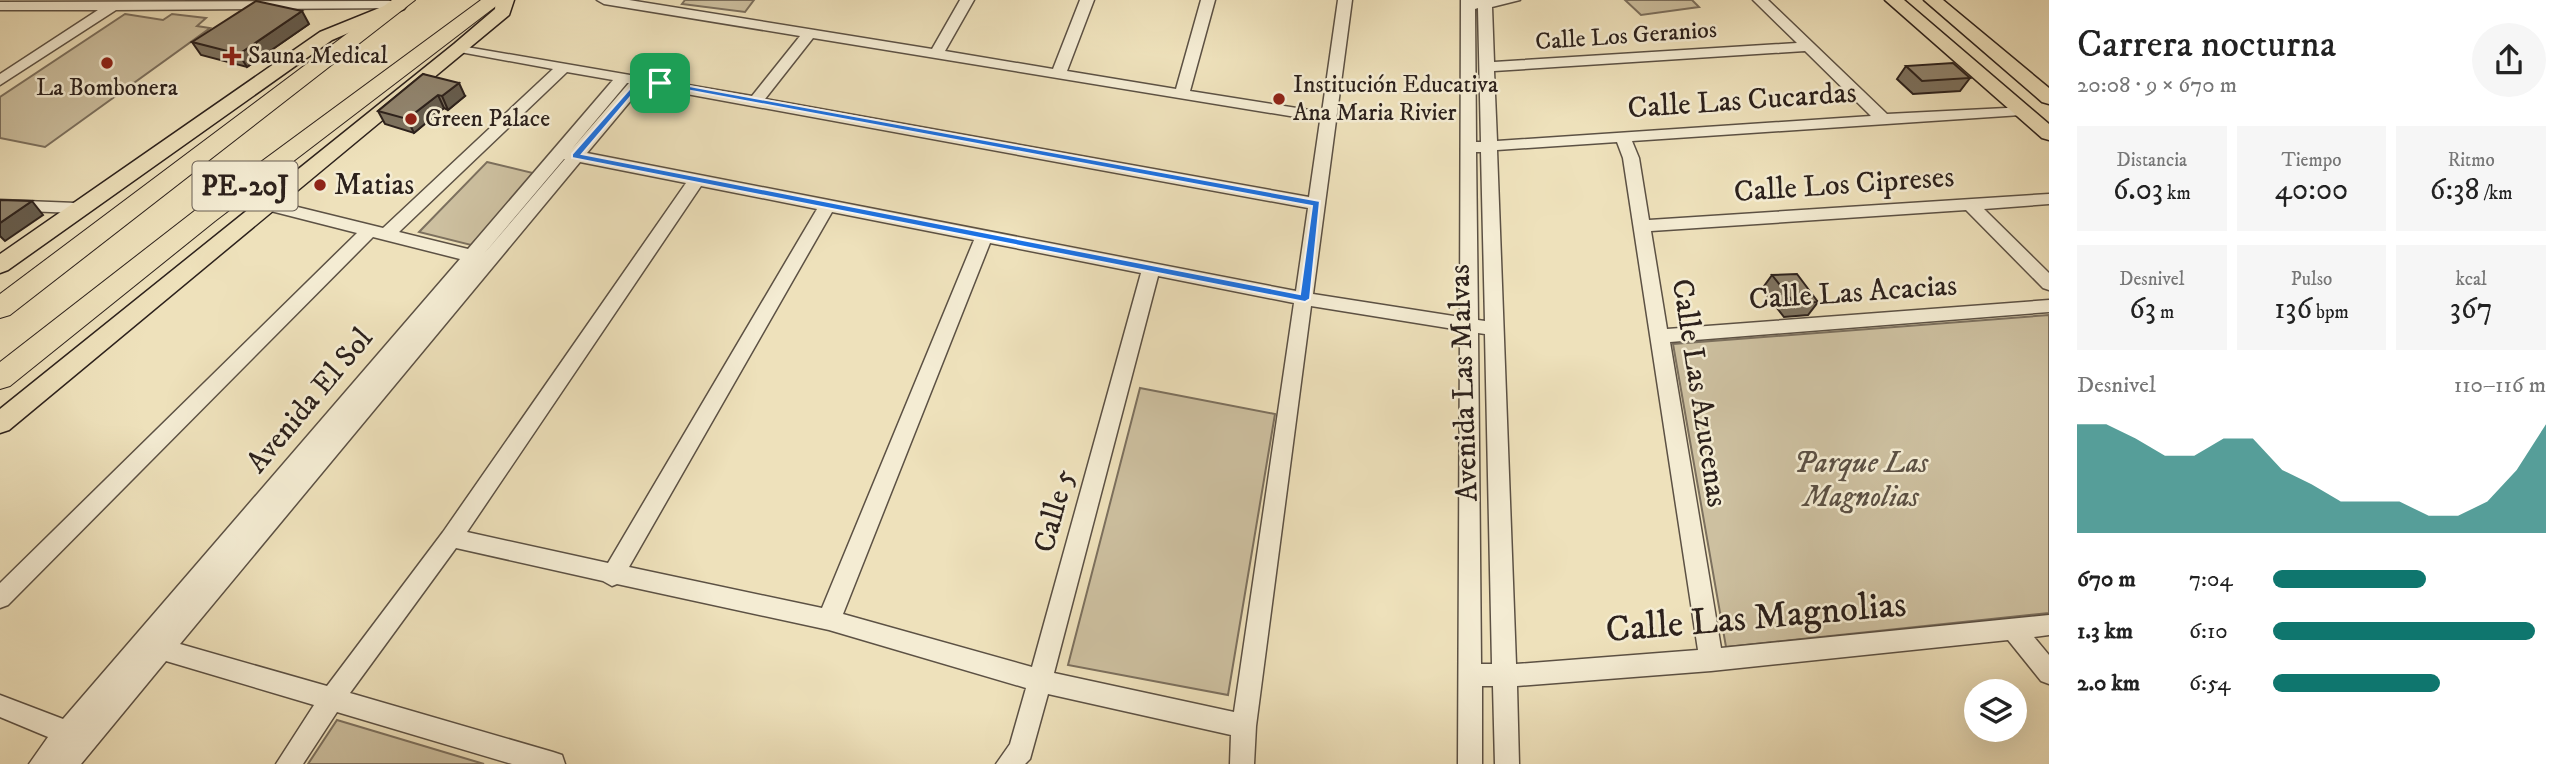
<!DOCTYPE html>
<html lang="es">
<meta charset="utf-8">
<style>
body{margin:0;font-family:"IM FELL DW Pica",serif;background:#f6f6f6;color:#222;height:100vh;display:flex;flex-direction:column;font-size:26px;white-space:nowrap}
*{box-sizing:border-box;margin:0}
p{font-size:23px;color:#767676}
.icon{flex:none;width:38px;height:38px;fill:none;stroke:currentColor;stroke-width:2;stroke-linecap:round;stroke-linejoin:round}
.map{position:relative;flex:1;overflow:hidden}
.details{display:flex;flex-direction:column;background:#fff;width:525px}
.details>*{flex:none}
.tools{position:absolute;left:1964px;top:679px;display:grid;gap:14px}
.tools a{display:grid;place-items:center;width:63px;height:63px;border-radius:50%;background:#fff;box-shadow:0 7px 28px #0002;font-size:35px}
.pin{position:absolute;display:grid;place-items:center;width:60px;height:60px;color:#fff;margin:-30px;border-radius:14px;box-shadow:0 4px 10px #0006}
.round{display:grid;place-items:center;flex:none;width:74px;height:74px;border-radius:37px;background:#f6f6f6}
.summary{display:flex;align-items:center;justify-content:space-between;height:119px;padding:0 28px}
h1{font-size:38px;font-weight:600;line-height:52px}
.metrics{display:grid;grid-template-columns:repeat(3,1fr);gap:10px;height:119px;padding:7px 28px}
.metrics div{display:grid;align-content:center;border-radius:0px;background:#f6f6f6;text-align:center}
.metrics b{font-size:30px;font-weight:600}
.metrics small{font-size:19px;font-weight:400}
.metrics p{font-size:19px}
.chart{height:196px;padding:14px 28px}
.chart p{display:flex;justify-content:space-between}
.chart svg{width:100%;height:126px;margin-top:7px;fill:#0f766e;opacity:.7}
ul{padding:0 28px;list-style:none;font-size:23px}
li{display:grid;grid-template-columns:112px 84px 1fr;align-items:center;height:52px}
li i{height:18px;border-radius:9px;background:#0f766e}
main{display:flex;flex:1;min-height:0}
.map>svg:first-child{display:block}
</style>
<main>
<div class="map">
<svg width="2049" height="764" viewBox="0 0 2049 764">
<rect width="100%" height="100%" fill="#eee1bb"/>
<filter id="stains"><feTurbulence type="fractalNoise" baseFrequency=".00286" numOctaves="4"/><feColorMatrix values="0 0 0 0 .2 0 0 0 0 .09 0 0 0 0 .02 0 0 0 .5 -.17"/></filter>
<radialGradient id="worn" r=".72"><stop offset=".6" stop-color="#630" stop-opacity="0"/><stop offset="1" stop-color="#630" stop-opacity=".3"/></radialGradient>
<path fill="#cdc0a0" stroke="#7c705e" stroke-width="2" d="M 685,0 L 754,0 L 745,12 L 682,4 Z
M 1625,0 L 1692,0 L 1699,7 L 1641,15 Z
M 125,14 L 163,20 L 172,14 L 206,18 L 197,26 L 210,28 L 45,147 L 0,138 L 0,97 Z
M 487,162 L 537,174 L 471,245 L 419,232 Z
M 2049,315 L 2049,613 L 1726,647 L 1673,344 Z
M 1140,388 L 1275,414 L 1228,695 L 1068,665 Z
M 337,720 L 484,764 L 308,764 Z"/>
<g fill="none" stroke-linecap="round" stroke-linejoin="round">
<g stroke="#5c5144" stroke-width="3">
<path id="minor" d="M 597,0 L 629,0 L 932,49 L 960,0 L 974,0 L 945,51 L 1053,69 L 1080,0 L 1094,0 L 1067,71 L 1176,89 L 1201,0 L 1215,0 L 1190,91 L 1322,112 L 1338,0 L 1352,0 L 1313,294 L 1460,317 L 1461,0 L 1520,0 L 1492,7 L 1494,62 L 1797,43 L 1753,0 L 1768,0 L 1887,114 L 2026,107 L 2029,110 L 2021,115 L 1632,141 L 1639,158 L 1649,220 L 2049,194 L 2049,204 L 1984,209 L 2049,273 L 2049,290 L 2043,288 L 1966,210 L 1651,231 L 1667,329 L 2049,300 L 2049,312 L 1670,342 L 1721,648 L 2049,615 L 2049,635 L 2034,637 L 2049,655 L 2049,684 L 2041,681 L 2008,640 L 1711,671 L 1517,686 L 1519,764 L 1495,764 L 1493,686 L 1482,686 L 1482,764 L 1458,764 L 1460,330 L 1311,306 L 1256,726 L 1254,764 L 1230,764 L 1231,735 L 1048,694 L 1030,759 L 1025,764 L 996,764 L 1010,744 L 1026,688 L 829,630 L 617,584 L 612,586 L 603,581 L 456,548 L 350,693 L 553,752 L 562,755 L 565,764 L 512,764 L 337,712 L 303,764 L 276,764 L 314,705 L 166,661 L 81,764 L 29,764 L 48,737 L 0,717 L 0,695 L 63,719 L 460,259 L 373,237 L 8,605 L 0,608 L 0,583 L 357,233 L 259,208 L 257,204 L 259,200 L 265,199 L 383,228 L 553,69 L 460,52 L 455,51 L 455,45 L 752,96 L 800,36 L 604,4 ZM 1478,8 L 1481,142 L 1476,142 L 1475,9 ZM 813,38 L 1320,121 L 1309,197 L 765,99 ZM 1805,51 L 1871,116 L 1497,141 L 1494,71 ZM 567,72 L 613,80 L 468,249 L 399,232 ZM 627,83 L 629,83 L 571,150 ZM 643,86 L 1308,208 L 1296,291 L 587,153 ZM 1617,142 L 1623,158 L 1698,650 L 1516,664 L 1497,150 ZM 1476,152 L 1481,152 L 1485,321 L 1478,320 ZM 564,159 L 565,159 L 483,255 ZM 580,162 L 686,183 L 443,532 L 327,686 L 180,644 ZM 701,186 L 817,209 L 608,563 L 467,532 ZM 832,212 L 974,240 L 822,608 L 629,567 ZM 990,243 L 1141,273 L 1032,667 L 843,614 ZM 1158,276 L 1294,303 L 1234,712 L 1054,673 ZM 1478,333 L 1485,334 L 1492,664 L 1481,664 Z
M 398,1 L 403,2 L 403,8 L 116,10 L 0,85 L 0,74 L 98,10 L 0,10 L 0,2 Z
M 0,200 L 76,203 L 84,208 L 76,213 L 0,210 Z"/>
</g>
<g stroke="#2c211c" stroke-width="3">
<path id="major" d="M 399,0 L 407,5 L 404,9 L 332,40 L 8,270 L 0,273 L 0,254 L 320,32 Z
M 496,0 L 514,0 L 509,15 L 9,430 L 0,433 L 0,409 L 454,44 L 495,9 Z
M 1885,0 L 1904,0 L 2049,124 L 2049,140 L 2042,138 Z
M 1924,0 L 1943,0 L 2049,88 L 2049,104 L 2042,102 Z"/>
</g>
<g stroke="#2c211c" stroke-width="2">
<path id="highway" d="M 392,0 L 415,0 L 10,315 L 0,318 L 0,294 Z
M 481,0 L 504,0 L 215,221 L 10,386 L 0,389 L 0,362 L 197,209 Z"/>
</g>
<use href="#minor" fill="#f4ecd3" fill-rule="evenodd"/>
<use href="#major" fill="#eee1bb" fill-rule="evenodd"/>
<use href="#highway" fill="#eee1bb" fill-rule="evenodd"/>
</g>
<path fill="#7d725f" stroke="#2c211c" stroke-width="2" d="M 309,24 L 247,67 L 201,55 L 192,42 Z
M 1906,66 L 1970,78 L 1960,91 L 1913,94 L 1897,79 Z
M 423,74 L 465,96 L 448,110 L 444,108 L 414,133 L 385,124 L 378,111 Z
M 1772,275 L 1818,302 L 1808,315 L 1784,317 L 1762,289 Z"/>
<path fill="#665d4e" stroke="#2c211c" stroke-width="2" d="M 302,11 L 309,24 L 247,67 L 239,54 Z
M 459,83 L 465,96 L 448,110 L 442,96 Z
M 438,95 L 444,108 L 414,133 L 407,119 Z
M 32,201 L 43,215 L 5,241 L 0,236 L 0,223 Z"/>
<path fill="#91856f" stroke="#2c211c" stroke-width="2" d="M 256,1 L 302,11 L 239,54 L 192,42 Z
M 1953,63 L 1970,78 L 1922,81 L 1906,66 Z
M 423,74 L 459,83 L 442,96 L 438,95 L 407,119 L 378,111 Z
M 0,200 L 32,201 L 0,223 Z
M 1797,274 L 1818,302 L 1794,303 L 1772,275 Z"/>
<path fill="#1a73e8" stroke="#fff" stroke-width="2" fill-rule="evenodd" d="M 640,77 L 1320,201 L 1310,299 L 1305,302 L 572,158 L 572,154 ZM 643,82 L 1312,206 L 1300,294 L 582,154 Z"/>
<g fill="#8f2418" stroke="#f4ecd3" stroke-width="2.5">
<path d="M228.5 45.5h7v7h7v7h-7v7h-7v-7h-7v-7h7z"/>
<circle cx="107" cy="63" r="7"/>
<circle cx="1279" cy="99" r="7"/>
<circle cx="411" cy="119" r="7"/>
<circle cx="320" cy="185" r="7"/>
</g>
<g text-anchor="middle" dominant-baseline="central" stroke-width="5" stroke-linejoin="round" paint-order="stroke">
<g font-size="24" fill="#2c211c" stroke="#f4ecd3">
<text transform="translate(1626 36) rotate(-4)">Calle Los Geranios</text>
</g>
<g font-size="24" fill="#2c211c" stroke="#f4ecd3" text-anchor="start">
<text x="248" y="56">Sauna Medical</text>
<text x="1293" y="85">Institución Educativa<tspan x="1293" dy="28">Ana Maria Rivier</tspan></text>
<text x="107" y="88" text-anchor="middle">La Bombonera</text>
<text x="425" y="119">Green Palace</text>
</g>
<rect fill="#f4ecd3" stroke="#685e53" stroke-width="2" x="192.5" y="161.5" width="105" height="49" rx="5"/>
<g font-size="28" font-weight="bold" fill="#2c211c">
<text x="245" y="186">PE-20J</text>
</g>
<g font-size="30" fill="#2c211c" stroke="#f4ecd3">
<text transform="translate(1742 101) rotate(-4)">Calle Las Cucardas</text>
<text transform="translate(1844 185) rotate(-4)">Calle Los Cipreses</text>
<text transform="translate(1853 293) rotate(-4)">Calle Las Acacias</text>
<text transform="translate(1464 383) rotate(-92)">Avenida Las Malvas</text>
<text transform="translate(1699 393) rotate(81)">Calle Las Azucenas</text>
<text transform="translate(310 401) rotate(-50)">Avenida El Sol</text>
<text transform="translate(1055 511) rotate(-75)">Calle 5</text>
</g>
<g font-size="30" fill="#2c211c" stroke="#f4ecd3" text-anchor="start">
<text x="334" y="185">Matias</text>
</g>
<g font-size="30" font-style="italic" fill="#5c5144" stroke="#f4ecd3">
<text x="1861" y="463">Parque Las<tspan x="1861" dy="34">Magnolias</tspan></text>
</g>
<g font-size="37" fill="#2c211c" stroke="#f4ecd3">
<text transform="translate(1756 618) rotate(-5)">Calle Las Magnolias</text>
</g>
</g>
<rect width="100%" height="100%" filter="url(#stains)"/>
<rect width="100%" height="100%" fill="url(#worn)"/>
</svg>
<div class="tools">
<a><svg class="icon" aria-label="layers" viewBox="0 0 24 24"><path d="M12 4l9 5-9 5-9-5zM3 14l9 5 9-5"/></svg></a>
</div>
<div class="pin" style="left:660px;top:83px;background:#1e9e55"><svg class="icon" aria-label="arrive" viewBox="0 0 24 24"><path d="M6 21V4h12l-3 4 3 4H6"/></svg></div>
</div>
<section class="details">
<div class="summary"><div><h1>Carrera nocturna</h1><p>20:08 · 9 × 670 m</p></div><a class="round"><svg class="icon" aria-label="share" viewBox="0 0 24 24"><path d="M12 15V3M7 8l5-5 5 5M5 13v7h14v-7"/></svg></a></div>
<div class="metrics">
<div><p>Distancia</p><b>6.03<small> km</small></b></div>
<div><p>Tiempo</p><b>40:00</b></div>
<div><p>Ritmo</p><b>6:38<small> /km</small></b></div>
</div>
<div class="metrics">
<div><p>Desnivel</p><b>63<small> m</small></b></div>
<div><p>Pulso</p><b>136<small> bpm</small></b></div>
<div><p>kcal</p><b>367</b></div>
</div>
<div class="chart"><p><span>Desnivel</span>110–116 m</p>
<svg viewBox="0 0 160 44" preserveAspectRatio="none"><path d="M0 44V6L10 6L20 11L30 17L40 17L50 11L60 11L70 22L80 27L90 33L100 33L110 33L120 38L130 38L140 33L150 22L160 6V44z"/></svg>
</div>
<ul>
<li><b>670 m</b>7:04<i style="width:56%"></i></li>
<li><b>1.3 km</b>6:10<i style="width:96%"></i></li>
<li><b>2.0 km</b>6:54<i style="width:61%"></i></li>
</ul>
</section>
</main>
